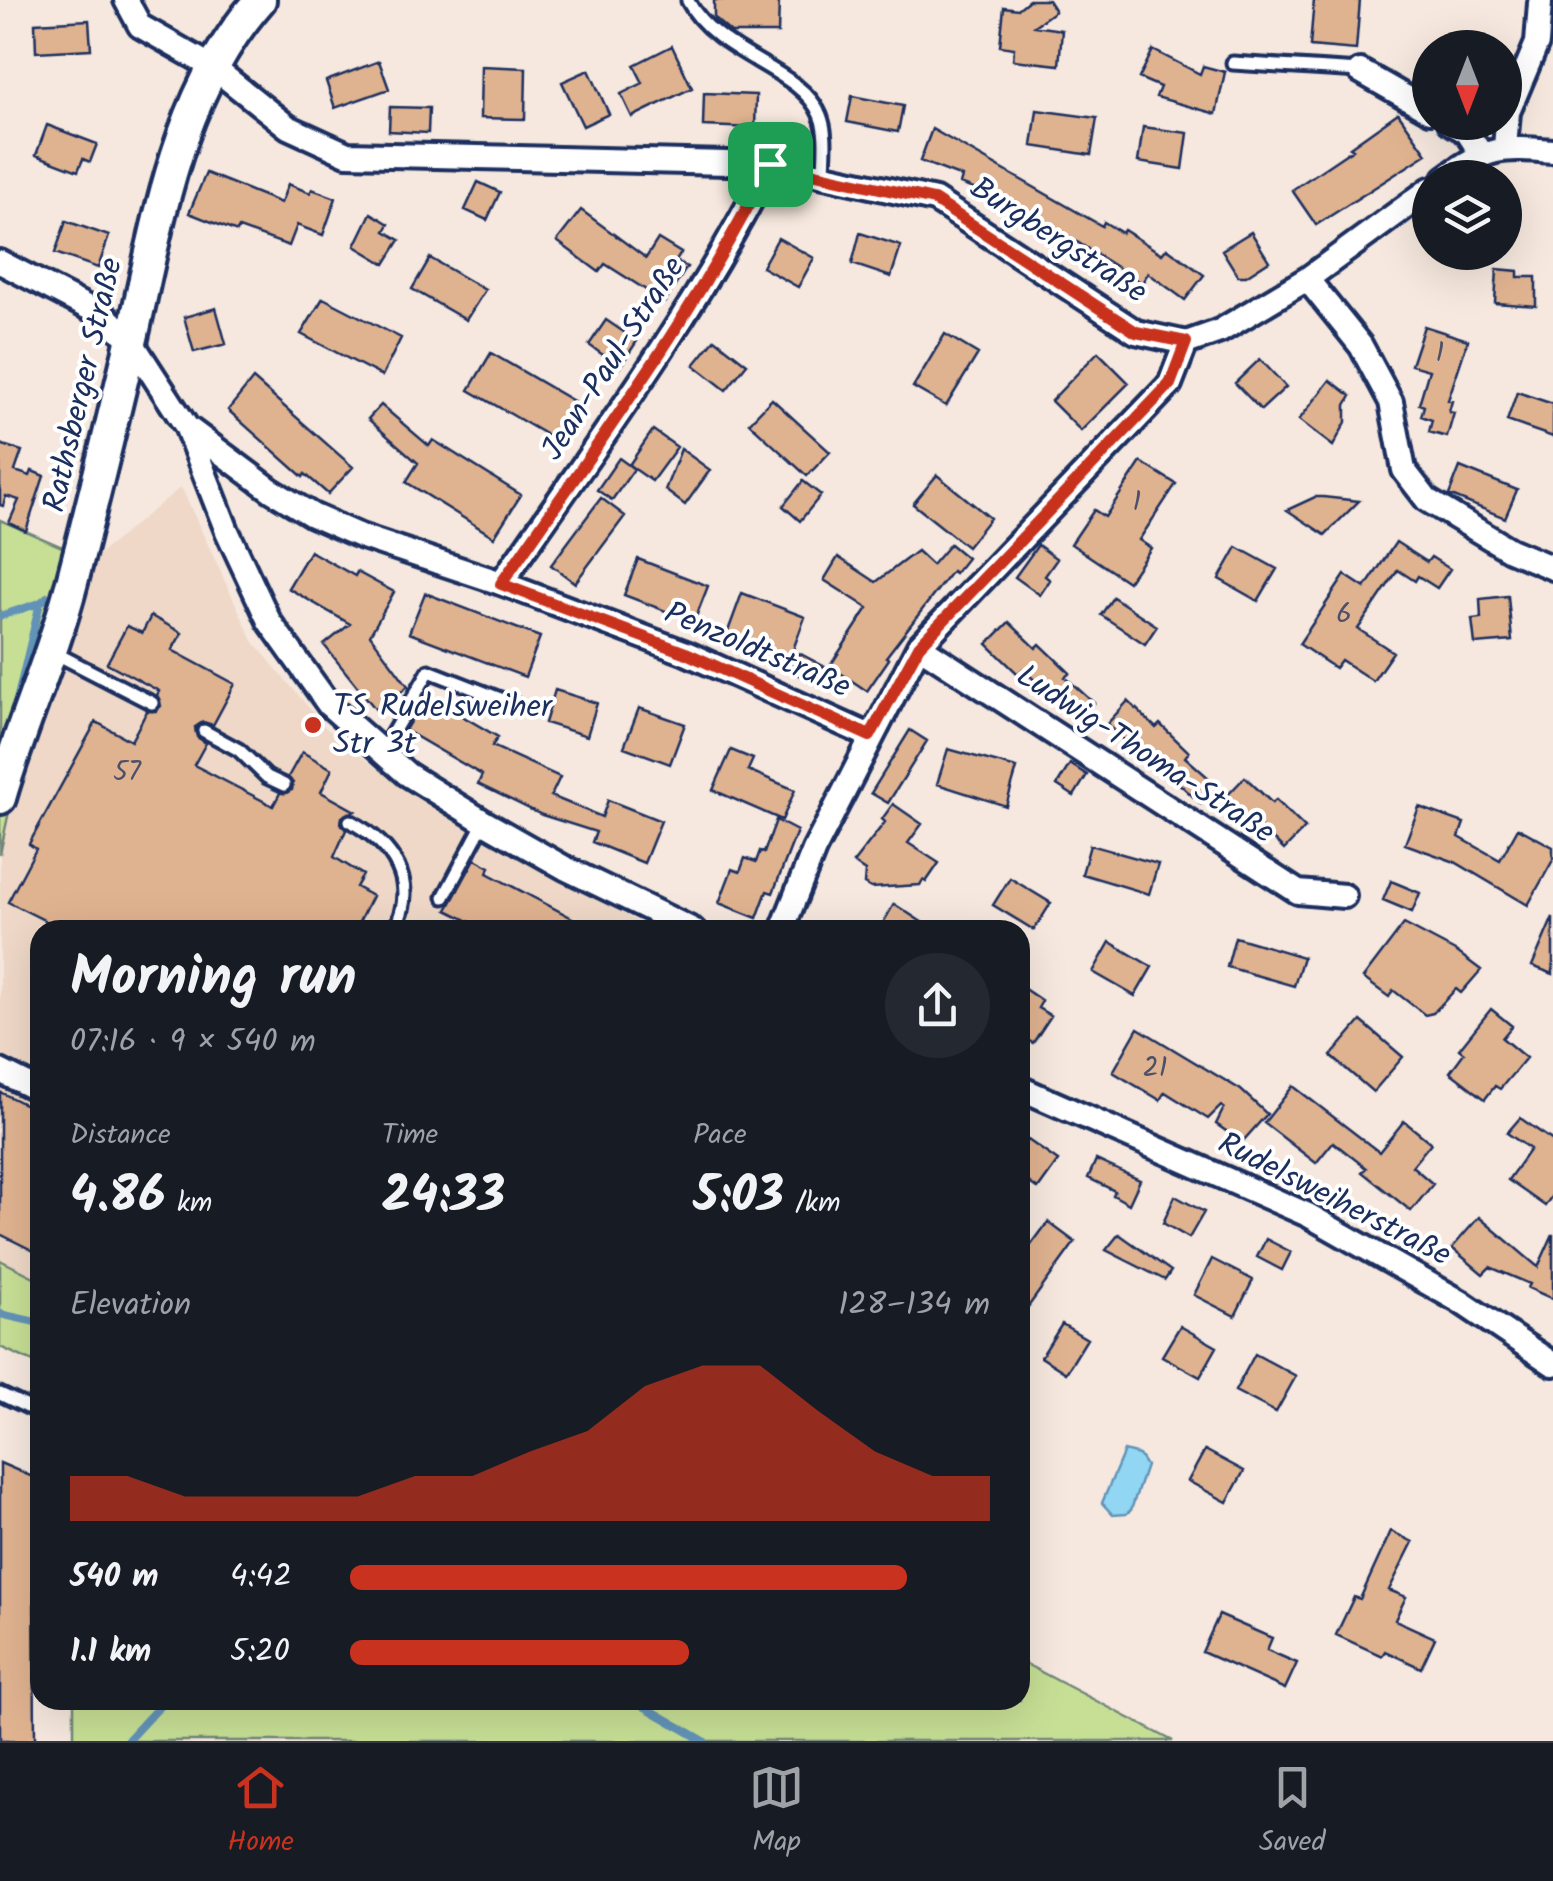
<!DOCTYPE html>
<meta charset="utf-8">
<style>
body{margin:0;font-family:Kalam,sans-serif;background:#242831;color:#f1f3f6;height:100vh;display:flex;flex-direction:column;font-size:38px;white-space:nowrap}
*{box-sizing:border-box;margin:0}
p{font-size:32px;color:#9ea1a6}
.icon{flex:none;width:55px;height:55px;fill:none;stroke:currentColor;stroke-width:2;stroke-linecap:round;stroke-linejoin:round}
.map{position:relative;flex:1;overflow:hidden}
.sheet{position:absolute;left:30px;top:920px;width:1000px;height:790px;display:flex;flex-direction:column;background:#171b24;border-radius:30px;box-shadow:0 10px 40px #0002}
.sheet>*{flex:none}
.needle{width:65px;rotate:180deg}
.buttons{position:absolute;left:1412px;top:30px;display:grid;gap:20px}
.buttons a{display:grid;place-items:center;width:110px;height:110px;border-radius:50%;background:#171b24;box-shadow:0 10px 40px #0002;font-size:50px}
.pin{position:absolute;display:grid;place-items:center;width:85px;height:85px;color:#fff;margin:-42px;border-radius:20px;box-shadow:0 5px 15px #0006}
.round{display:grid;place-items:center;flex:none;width:105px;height:105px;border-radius:52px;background:#242831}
.overview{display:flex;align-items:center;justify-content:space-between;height:170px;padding:0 40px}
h1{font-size:55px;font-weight:700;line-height:75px}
.figures{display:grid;grid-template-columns:repeat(3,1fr);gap:15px;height:170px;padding:10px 40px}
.figures div{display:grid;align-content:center}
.figures b{font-size:50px;font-weight:700}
.figures small{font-size:28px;font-weight:400}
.figures p{font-size:28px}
.chart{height:280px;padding:20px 40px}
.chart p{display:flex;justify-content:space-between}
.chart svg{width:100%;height:180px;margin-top:10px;fill:#c8321e;opacity:.7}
ul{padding:0 40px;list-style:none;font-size:32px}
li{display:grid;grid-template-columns:160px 120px 1fr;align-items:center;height:75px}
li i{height:25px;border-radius:12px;background:#c8321e}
.tabs{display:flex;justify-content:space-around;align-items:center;height:140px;border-top:2px solid #363941;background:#171b24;font-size:28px;color:#9ea1a6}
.tabs a{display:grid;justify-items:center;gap:5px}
.tabs .active{color:#c8321e}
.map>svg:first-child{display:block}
</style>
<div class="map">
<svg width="1553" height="1741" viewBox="0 0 1553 1741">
<rect width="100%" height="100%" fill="#f6e8de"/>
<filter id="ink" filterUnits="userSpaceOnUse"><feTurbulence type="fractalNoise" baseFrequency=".01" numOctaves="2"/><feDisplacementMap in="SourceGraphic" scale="20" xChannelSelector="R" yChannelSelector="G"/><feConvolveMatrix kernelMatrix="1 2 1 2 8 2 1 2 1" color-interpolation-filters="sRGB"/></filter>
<g filter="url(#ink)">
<path fill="#efd8c7" d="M 181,487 L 253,641 L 325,727 L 405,791 L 652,930 L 40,930 L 40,1280 L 0,1260 L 0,854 L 4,825 L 18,769 L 92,560 Z"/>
<path fill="#c7df95" stroke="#71877a" stroke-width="2.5" d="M 0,520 L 92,560 L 18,769 L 0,854 Z
M 0,1260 L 40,1280 L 40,1365 L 0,1347 Z
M 1020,1661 L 1173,1741 L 74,1741 L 74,1700 L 1020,1700 Z"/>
<path fill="#91d6f3" stroke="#6293b7" stroke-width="2.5" d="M 1124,1451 L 1139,1455 L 1146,1466 L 1131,1510 L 1126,1514 L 1113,1515 L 1102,1503 Z"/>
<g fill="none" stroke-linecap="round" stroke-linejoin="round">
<path stroke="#6293b7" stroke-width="8" d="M 0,616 L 40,603
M 15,709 L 40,603 L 47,597
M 0,746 L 10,722
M 0,1314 L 40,1323
M 633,1700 L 704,1741
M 127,1741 L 165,1700"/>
</g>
<path fill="#e0b390" stroke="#1b2f5e" stroke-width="2.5" d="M 714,0 L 779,0 L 778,33 L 731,33 L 714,18 Z
M 1029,0 L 1048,0 L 1055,11 L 1034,26 L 1062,30 L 1059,65 L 1013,60 L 1014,48 L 1000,46 L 1004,7 L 1018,9 Z
M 1314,0 L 1360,0 L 1356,50 L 1310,46 Z
M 89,20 L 91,49 L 36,52 L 35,23 Z
M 672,46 L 692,88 L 632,117 L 621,94 L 643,83 L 634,65 Z
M 1153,50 L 1200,74 L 1203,66 L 1225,72 L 1216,114 L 1156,97 L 1160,87 L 1139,78 Z
M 379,61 L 389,89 L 335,108 L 326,81 Z
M 481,66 L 526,68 L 525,119 L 480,118 Z
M 589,70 L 609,114 L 583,126 L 562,82 Z
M 704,93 L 756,95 L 755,128 L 703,126 Z
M 852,96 L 903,106 L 898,132 L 847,122 Z
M 390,107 L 429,108 L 428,133 L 389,131 Z
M 1037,110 L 1097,118 L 1091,155 L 1032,146 Z
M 1398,113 L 1427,154 L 1316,225 L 1292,190 L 1353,149 L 1350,147 Z
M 47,125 L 97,144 L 90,162 L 83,159 L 78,171 L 36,155 Z
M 1143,127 L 1188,133 L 1183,169 L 1138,162 Z
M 932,129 L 1102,226 L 1104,222 L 1122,233 L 1124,230 L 1162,254 L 1167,248 L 1204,275 L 1185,300 L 1148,273 L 1142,283 L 1069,237 L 1064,244 L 1013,216 L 1019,206 L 960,184 L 962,177 L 920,161 Z
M 206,173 L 281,203 L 288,184 L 310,193 L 312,189 L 336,198 L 323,235 L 297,225 L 289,246 L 239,228 L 237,232 L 189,213 Z
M 478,182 L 500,192 L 487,220 L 465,210 Z
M 581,210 L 646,258 L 658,239 L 681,253 L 676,261 L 687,267 L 665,302 L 605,264 L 599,272 L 557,241 Z
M 371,213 L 389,224 L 385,231 L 400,240 L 385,264 L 355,246 Z
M 66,221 L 109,236 L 98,268 L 55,253 Z
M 1251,232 L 1269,261 L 1246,276 L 1238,276 L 1222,250 Z
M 860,233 L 901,246 L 891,277 L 852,264 Z
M 778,238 L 814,258 L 798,287 L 762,267 Z
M 430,258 L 485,290 L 466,320 L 412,289 Z
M 1497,269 L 1518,271 L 1518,277 L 1536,277 L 1536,306 L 1495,303 Z
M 323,298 L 401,338 L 382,376 L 301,334 Z
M 216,308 L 226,344 L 194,352 L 184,317 Z
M 606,320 L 637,341 L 620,367 L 589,345 Z
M 1424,326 L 1468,340 L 1448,400 L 1452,401 L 1449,412 L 1454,413 L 1447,437 L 1429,432 L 1432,420 L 1421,416 L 1424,406 L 1419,404 L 1429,370 L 1411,365 Z
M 945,334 L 978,354 L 946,406 L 913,387 Z
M 715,339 L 747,364 L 726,390 L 694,365 Z
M 1098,352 L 1129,383 L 1081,431 L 1051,401 Z
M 491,353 L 575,402 L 554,439 L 469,390 Z
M 1260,359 L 1286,387 L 1261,410 L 1235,383 Z
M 253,379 L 353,467 L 328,494 L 305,474 L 303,477 L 228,410 Z
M 1330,380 L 1351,396 L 1346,405 L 1346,422 L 1333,446 L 1299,420 Z
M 1517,392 L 1553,404 L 1553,437 L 1507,421 Z
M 772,399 L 830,452 L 807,476 L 749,423 Z
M 381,405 L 429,446 L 433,440 L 521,495 L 494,537 L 406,482 L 418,463 L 368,419 Z
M 653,430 L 677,447 L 652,481 L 629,465 Z
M 0,444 L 22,451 L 15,471 L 30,476 L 32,471 L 44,476 L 26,531 L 9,523 L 19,500 L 6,496 L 3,506 L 0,505 Z
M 681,449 L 710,470 L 685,505 L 665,490 Z
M 619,458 L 634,469 L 612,500 L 597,490 Z
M 1141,462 L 1176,484 L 1139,540 L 1151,548 L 1128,582 L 1071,544 L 1094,510 L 1105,517 Z
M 1460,467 L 1517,490 L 1505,518 L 1449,495 Z
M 937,475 L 990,518 L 967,547 L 913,504 Z
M 803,481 L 821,495 L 800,521 L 783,506 Z
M 1315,497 L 1323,497 L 1359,501 L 1325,535 L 1287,510 Z
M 601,498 L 625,516 L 575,583 L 551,565 Z
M 1396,542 L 1427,562 L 1431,557 L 1450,569 L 1437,588 L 1418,576 L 1415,581 L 1398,570 L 1358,629 L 1393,652 L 1373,681 L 1341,660 L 1335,668 L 1299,644 L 1345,575 L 1365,588 Z
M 950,544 L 967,558 L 955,573 L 952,571 L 886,657 L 889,659 L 867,691 L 830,666 L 868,608 L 824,580 L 838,557 L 876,582 L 917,551 L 932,565 Z
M 1038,545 L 1057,559 L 1045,576 L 1050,580 L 1040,595 L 1015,577 Z
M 1237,547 L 1277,569 L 1258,601 L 1219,579 Z
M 310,551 L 355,576 L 357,572 L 394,592 L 370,635 L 408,686 L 377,711 L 324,645 L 350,624 L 288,588 Z
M 638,559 L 708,586 L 694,622 L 624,595 Z
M 425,593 L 540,637 L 525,677 L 409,633 Z
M 742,593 L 805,617 L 790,658 L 727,634 Z
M 1508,596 L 1512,641 L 1475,644 L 1472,619 L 1481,618 L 1480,599 Z
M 1113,597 L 1157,626 L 1145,644 L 1101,615 Z
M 151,616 L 182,633 L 172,650 L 235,684 L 213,725 L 203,722 L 195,727 L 197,737 L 206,743 L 194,765 L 273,806 L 280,793 L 292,790 L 293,783 L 288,777 L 302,752 L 332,769 L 321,792 L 355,811 L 342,817 L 341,824 L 346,830 L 334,857 L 363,875 L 356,887 L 372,896 L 355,930 L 64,930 L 8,902 L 36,849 L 29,844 L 96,722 L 131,741 L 147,711 L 156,711 L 161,706 L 157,695 L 159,691 L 107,663 L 127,626 L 142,633 Z
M 1009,622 L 1036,648 L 1040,644 L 1070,673 L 1065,677 L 1094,703 L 1078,722 L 1023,669 L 1018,674 L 987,644 Z
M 799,653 L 825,667 L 815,684 L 790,670 Z
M 555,690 L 597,703 L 587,736 L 545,723 Z
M 426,695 L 498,737 L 492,746 L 560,777 L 551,796 L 602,817 L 608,800 L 661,821 L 644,863 L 592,842 L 596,832 L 542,815 L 478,784 L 482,775 L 405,730 Z
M 1128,701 L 1156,728 L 1160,724 L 1189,752 L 1185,757 L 1218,786 L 1201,804 L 1142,749 L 1138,754 L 1107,724 Z
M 639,708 L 685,724 L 670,764 L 624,747 Z
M 910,730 L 927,741 L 888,803 L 871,793 Z
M 948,749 L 1017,768 L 1006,806 L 937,784 Z
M 731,750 L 753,759 L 748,770 L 795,790 L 782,820 L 713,790 Z
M 1070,764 L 1087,775 L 1074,796 L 1057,785 Z
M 1245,777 L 1272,803 L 1276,800 L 1305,828 L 1284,850 L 1258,825 L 1254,829 L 1223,800 Z
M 893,804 L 922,824 L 908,843 L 939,863 L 926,882 L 923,880 L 920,885 L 871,888 L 864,884 L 865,871 L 853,863 L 885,822 L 882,819 Z
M 1419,807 L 1464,823 L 1459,837 L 1500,860 L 1518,828 L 1553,847 L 1553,860 L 1528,905 L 1455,862 L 1405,844 Z
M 776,820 L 797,831 L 773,893 L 767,891 L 757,918 L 719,903 L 732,869 L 740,872 L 745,858 L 756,862 L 760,851 L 764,853 Z
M 1090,845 L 1158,864 L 1149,894 L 1082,874 Z
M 475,859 L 490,867 L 487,873 L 595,930 L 472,930 L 475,924 L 447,910 Z
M 1010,878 L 1051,903 L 1034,930 L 993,905 Z
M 1391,881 L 1420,893 L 1412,912 L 1383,900 Z
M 894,904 L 934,930 L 879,930 Z
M 1553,917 L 1553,974 L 1532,966 Z
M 1404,924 L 1457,952 L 1481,970 L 1461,993 L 1456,989 L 1433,1013 L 1425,1015 L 1393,990 L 1389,997 L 1363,978 Z
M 1235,937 L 1303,957 L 1294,986 L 1227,967 Z
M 1110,942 L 1152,967 L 1135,996 L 1093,972 Z
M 1020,986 L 1042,1001 L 1038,1008 L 1051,1016 L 1033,1043 L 1020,1037 Z
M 1491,1009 L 1512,1026 L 1502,1038 L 1526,1058 L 1500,1089 L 1495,1086 L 1485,1099 L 1450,1072 L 1464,1053 L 1459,1049 Z
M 1361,1021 L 1403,1057 L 1373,1092 L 1331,1056 Z
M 1138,1028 L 1241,1090 L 1267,1114 L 1242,1142 L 1216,1124 L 1224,1108 L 1221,1106 L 1208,1119 L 1165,1092 L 1160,1100 L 1113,1072 Z
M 1293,1086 L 1379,1152 L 1404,1121 L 1431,1143 L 1412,1166 L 1433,1184 L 1411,1211 L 1362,1172 L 1366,1168 L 1333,1142 L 1316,1163 L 1264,1123 Z
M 0,1092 L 40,1112 L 40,1254 L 0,1234 Z
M 1520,1118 L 1553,1141 L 1553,1194 L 1545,1206 L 1508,1180 L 1530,1149 L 1507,1133 Z
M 1028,1140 L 1058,1161 L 1038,1189 L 1020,1176 L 1020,1151 Z
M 1096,1160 L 1140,1180 L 1129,1204 L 1113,1195 L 1115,1191 L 1088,1178 Z
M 1175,1196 L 1204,1212 L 1189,1238 L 1163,1223 Z
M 1479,1217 L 1538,1267 L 1553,1234 L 1553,1299 L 1528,1288 L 1530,1284 L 1490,1267 L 1483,1274 L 1452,1248 Z
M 1048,1222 L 1075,1242 L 1020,1318 L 1020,1260 Z
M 1119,1234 L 1171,1271 L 1165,1280 L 1106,1250 Z
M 1266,1239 L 1291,1252 L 1282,1270 L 1257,1257 Z
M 1212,1259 L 1253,1280 L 1235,1316 L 1194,1295 Z
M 1062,1324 L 1087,1339 L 1066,1373 L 1041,1357 Z
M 1180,1326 L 1217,1347 L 1200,1377 L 1162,1356 Z
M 1255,1354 L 1296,1376 L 1276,1412 L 1235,1391 Z
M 1205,1450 L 1244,1471 L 1227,1502 L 1188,1481 Z
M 0,1463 L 40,1480 L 40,1593 L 34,1593 L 35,1741 L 0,1741 Z
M 1391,1531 L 1413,1542 L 1389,1590 L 1406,1597 L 1395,1620 L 1435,1638 L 1421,1668 L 1385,1651 L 1382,1656 L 1336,1635 L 1354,1597 L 1360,1599 Z
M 1219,1615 L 1272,1638 L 1267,1650 L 1297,1663 L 1285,1689 L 1202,1652 Z"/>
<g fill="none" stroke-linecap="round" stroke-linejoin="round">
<g stroke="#1b2f5e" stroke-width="19">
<path id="lane" d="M 688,1 C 717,56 801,68 820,115 C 828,134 824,156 824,176
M 1233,63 L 1360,71
M 51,651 L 152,703
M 204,731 L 239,750 L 267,777 L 284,785
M 382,751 L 429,671 L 516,705
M 350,821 C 394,845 419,883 394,930
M 444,897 L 484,822
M 0,1394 L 40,1413"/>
</g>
<g stroke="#1b2f5e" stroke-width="30">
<path id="street" d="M 126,0 L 140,26 L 214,68 L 288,127 L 347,154 L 770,164 L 935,200 L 1136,332 L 1186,343 L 1220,331 L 1307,279 L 1430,189
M 1360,71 L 1430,111
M 1450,122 L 1467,132 L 1482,155
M 1505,147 L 1508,112 L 1537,43 L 1540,3
M 1445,178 C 1488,146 1502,147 1553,151
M 0,262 L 106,317 L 131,341 L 186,426 L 227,531 L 269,621 L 329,705 L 407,774 L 484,822 L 565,868 L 693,930
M 1307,279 L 1361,346 L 1391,402 L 1404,470 L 1427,500 L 1510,550 L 1553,568
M 188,428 L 271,490 L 312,515 L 360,536 L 501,583 L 686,653 L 870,736
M 501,583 C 595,447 695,313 770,164
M 919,646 L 1298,892 L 1344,896
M 782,930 L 814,850 L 919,646 L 1170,384 L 1186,343
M 0,1071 L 40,1091
M 1020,1088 L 1308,1215 L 1461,1302 L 1553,1364"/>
</g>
<g stroke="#1b2f5e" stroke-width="38">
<path id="secondary" d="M 0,798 C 21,725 53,656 72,582 C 93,501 113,419 132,338 C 159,221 177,94 260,0"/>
</g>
<use href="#lane" stroke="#fff" stroke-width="11"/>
<use href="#street" stroke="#fff" stroke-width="22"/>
<use href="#secondary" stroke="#fff" stroke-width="30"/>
</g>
</g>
<g fill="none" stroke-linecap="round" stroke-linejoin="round" filter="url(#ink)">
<g stroke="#fff" stroke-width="20">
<path id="route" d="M 770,164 L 934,200 L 1136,332 L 1186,342 L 1170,384 L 919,646 L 870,736 L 686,653 L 501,584 C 595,447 696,313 770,164 Z"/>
</g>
<use href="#route" stroke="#c8321e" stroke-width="12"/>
</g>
<circle fill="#c8321e" stroke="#fff" stroke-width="4" cx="313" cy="725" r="10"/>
<g text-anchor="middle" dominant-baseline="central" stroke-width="8" stroke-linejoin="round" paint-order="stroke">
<g font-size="28" fill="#4c506a">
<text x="1440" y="353">1</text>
<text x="1137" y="502">1</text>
<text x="1344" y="614">6</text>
<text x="127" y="772">57</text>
<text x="1155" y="1068">21</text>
</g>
<g font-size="32" fill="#1b2f5e" stroke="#fff">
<text transform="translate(1058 241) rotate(33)">Burgbergstraße</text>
<text transform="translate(614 359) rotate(-57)">Jean-Paul-Straße</text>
<text transform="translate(84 385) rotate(-77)">Rathsberger Straße</text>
<text transform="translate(757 651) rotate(23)">Penzoldtstraße</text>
<text transform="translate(1145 755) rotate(33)">Ludwig-Thoma-Straße</text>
<text transform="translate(1334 1200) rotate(27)">Rudelsweiherstraße</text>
</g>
<g font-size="32" fill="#1b2f5e" stroke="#fff" text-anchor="start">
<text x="333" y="707">TS Rudelsweiher<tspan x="333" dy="37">Str 3t</tspan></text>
</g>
</g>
</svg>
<div class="buttons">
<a><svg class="needle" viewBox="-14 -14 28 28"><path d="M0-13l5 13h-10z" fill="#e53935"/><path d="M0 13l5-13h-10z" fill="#9ea1a6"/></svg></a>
<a><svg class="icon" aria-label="layers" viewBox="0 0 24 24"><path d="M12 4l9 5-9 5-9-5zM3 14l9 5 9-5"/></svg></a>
</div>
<div class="pin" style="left:770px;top:164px;background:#1e9e55"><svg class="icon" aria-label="arrive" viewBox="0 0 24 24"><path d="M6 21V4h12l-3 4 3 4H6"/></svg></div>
<section class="sheet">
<div class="overview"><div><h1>Morning run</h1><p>07:16 · 9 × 540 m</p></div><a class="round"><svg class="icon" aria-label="share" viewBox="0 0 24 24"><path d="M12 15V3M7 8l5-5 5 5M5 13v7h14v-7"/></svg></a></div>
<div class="figures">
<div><p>Distance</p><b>4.86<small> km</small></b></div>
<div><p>Time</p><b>24:33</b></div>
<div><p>Pace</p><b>5:03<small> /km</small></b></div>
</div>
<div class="chart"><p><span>Elevation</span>128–134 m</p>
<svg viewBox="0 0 160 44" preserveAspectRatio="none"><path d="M0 44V33L10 33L20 38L30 38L40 38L50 38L60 33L70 33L80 27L90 22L100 11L110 6L120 6L130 17L140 27L150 33L160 33V44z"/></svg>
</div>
<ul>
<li><b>540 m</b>4:42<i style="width:87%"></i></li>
<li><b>1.1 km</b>5:20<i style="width:53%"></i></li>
</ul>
</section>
</div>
<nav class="tabs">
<a class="active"><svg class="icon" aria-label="home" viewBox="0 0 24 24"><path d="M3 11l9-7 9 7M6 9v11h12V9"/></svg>Home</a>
<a><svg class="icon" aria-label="map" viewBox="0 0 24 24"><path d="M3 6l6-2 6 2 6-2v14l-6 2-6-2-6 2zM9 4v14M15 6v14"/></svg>Map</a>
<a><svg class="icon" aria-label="saved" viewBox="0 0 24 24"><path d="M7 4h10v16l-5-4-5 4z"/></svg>Saved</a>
</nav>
